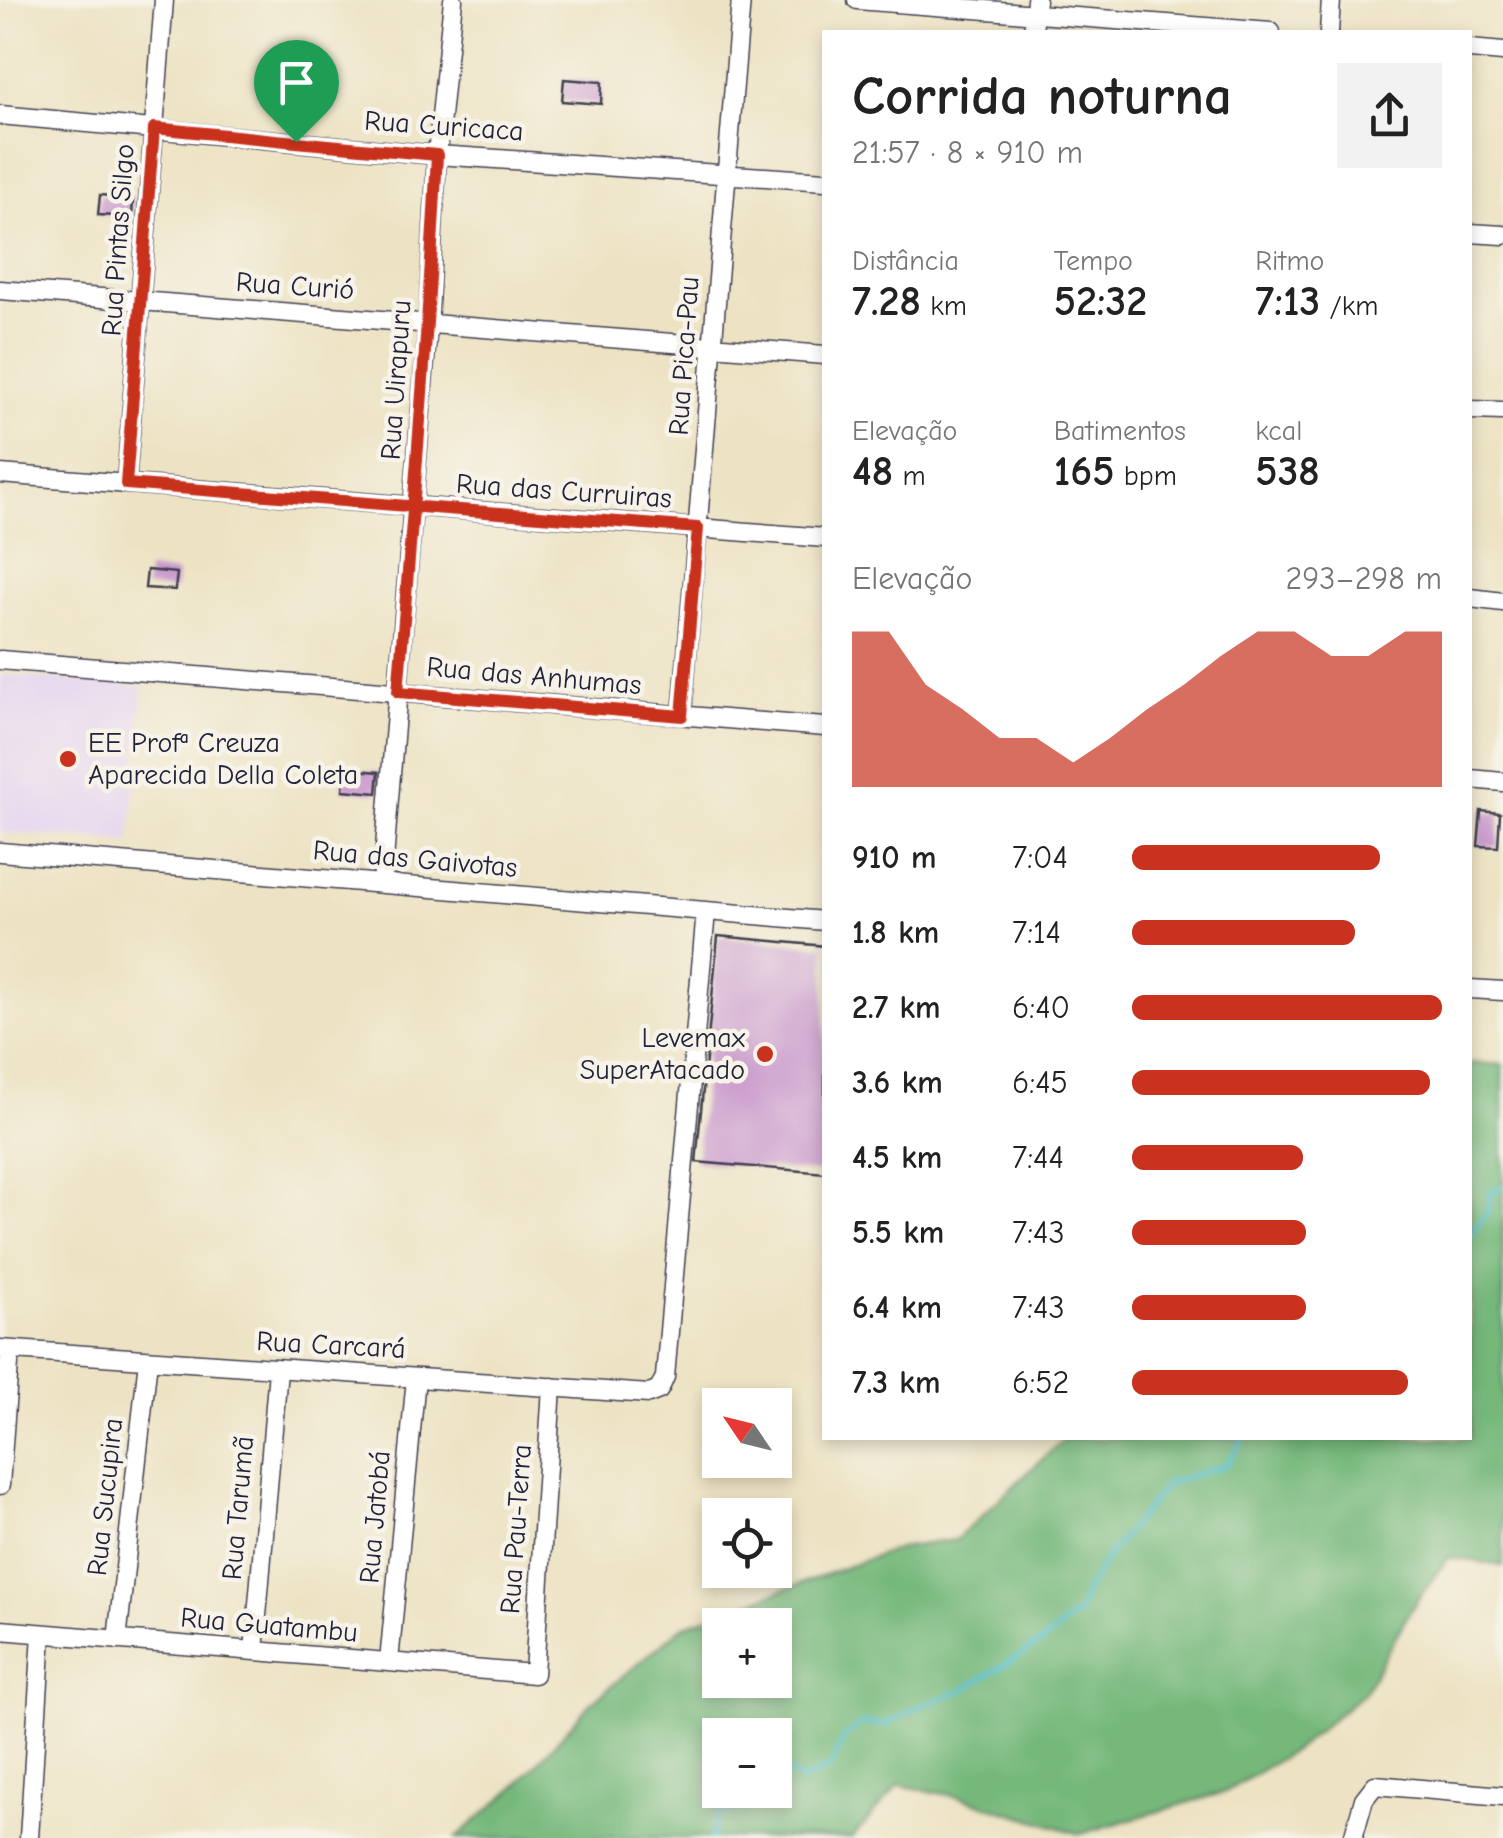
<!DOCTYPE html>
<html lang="pt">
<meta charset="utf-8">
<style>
body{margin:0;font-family:"Comic Neue",sans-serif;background:#f2f2f2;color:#222;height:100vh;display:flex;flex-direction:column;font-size:38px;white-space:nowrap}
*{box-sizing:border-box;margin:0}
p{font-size:32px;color:#767676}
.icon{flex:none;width:55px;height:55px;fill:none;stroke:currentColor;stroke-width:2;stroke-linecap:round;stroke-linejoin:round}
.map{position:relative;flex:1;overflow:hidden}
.side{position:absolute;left:822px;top:30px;width:650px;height:1410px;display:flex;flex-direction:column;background:#fff;border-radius:0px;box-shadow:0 5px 15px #0003}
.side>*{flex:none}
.needle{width:65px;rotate:305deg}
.controls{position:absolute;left:702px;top:1388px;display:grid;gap:20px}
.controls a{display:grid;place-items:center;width:90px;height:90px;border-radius:0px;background:#fff;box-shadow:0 5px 15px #0003;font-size:50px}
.pin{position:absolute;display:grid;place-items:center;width:85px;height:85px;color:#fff;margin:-102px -42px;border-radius:50% 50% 50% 0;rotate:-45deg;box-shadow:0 0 10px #0007}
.pin .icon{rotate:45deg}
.round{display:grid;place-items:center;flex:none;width:105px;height:105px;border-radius:0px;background:#f2f2f2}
.overview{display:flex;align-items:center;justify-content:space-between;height:170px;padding:0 30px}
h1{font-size:55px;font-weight:600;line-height:75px}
.stats{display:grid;grid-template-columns:repeat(3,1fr);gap:15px;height:170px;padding:10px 30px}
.stats div{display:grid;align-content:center}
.stats b{font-size:42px;font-weight:600}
.stats small{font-size:28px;font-weight:400}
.stats p{font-size:28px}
.chart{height:280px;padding:20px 30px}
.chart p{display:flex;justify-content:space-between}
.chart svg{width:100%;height:180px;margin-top:10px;fill:#c8321e;opacity:.7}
ul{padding:0 30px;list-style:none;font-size:32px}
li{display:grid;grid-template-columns:160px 120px 1fr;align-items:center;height:75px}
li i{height:25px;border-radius:12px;background:#c8321e}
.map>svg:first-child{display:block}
</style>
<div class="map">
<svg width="1503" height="1838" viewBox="0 0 1503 1838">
<rect width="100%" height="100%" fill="#f7f3e8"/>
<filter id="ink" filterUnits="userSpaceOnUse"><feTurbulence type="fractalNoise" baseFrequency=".01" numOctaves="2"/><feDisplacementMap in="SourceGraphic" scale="20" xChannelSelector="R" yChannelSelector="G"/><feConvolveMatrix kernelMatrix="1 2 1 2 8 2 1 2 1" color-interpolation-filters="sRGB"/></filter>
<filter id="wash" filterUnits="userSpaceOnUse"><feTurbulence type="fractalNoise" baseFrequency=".0048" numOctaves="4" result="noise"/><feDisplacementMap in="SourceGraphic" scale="40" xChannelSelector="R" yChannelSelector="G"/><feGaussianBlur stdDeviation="2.25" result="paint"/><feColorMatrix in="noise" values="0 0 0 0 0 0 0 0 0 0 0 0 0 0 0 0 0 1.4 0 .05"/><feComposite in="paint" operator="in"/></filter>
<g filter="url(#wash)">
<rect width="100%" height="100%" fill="#ede3c4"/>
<path fill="#e4d3f1" d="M 0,675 L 143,686 L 130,842 L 0,832 Z"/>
<path fill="#74b87a" stroke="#4b6d5a" stroke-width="2.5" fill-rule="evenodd" d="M 1470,1063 L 1503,1065 L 1503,1566 L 1448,1557 L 1413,1606 L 1364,1692 L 1299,1747 L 1225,1792 L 1080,1834 L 960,1797 L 899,1785 L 852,1838 L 456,1838 L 518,1785 L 590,1704 L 683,1626 L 899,1548 L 956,1540 L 1065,1438 L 1470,1438 ZM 720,1625 L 775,1625 L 775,1680 L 720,1680 ZM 720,1735 L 775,1735 L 775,1790 L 720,1790 Z"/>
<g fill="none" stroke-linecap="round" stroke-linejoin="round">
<path stroke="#4fbdc7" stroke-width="5" d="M 1470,1236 L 1488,1211 L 1491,1191 L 1503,1187
M 775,1775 L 782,1768 L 803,1781 L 831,1767 L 844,1737 L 863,1723 L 886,1725 L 920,1706 L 961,1691 L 1042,1642 L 1079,1612 L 1085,1591 L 1112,1550 L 1168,1483 L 1226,1465 L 1244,1438
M 711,1838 L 718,1815 L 743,1808 L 761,1790"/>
</g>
<g id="blocks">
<path fill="#c591ca" d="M 564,79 L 602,82 L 601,104 L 562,101 Z
M 100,195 L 133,198 L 132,217 L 98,215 Z
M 147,570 L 177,573 L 175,590 L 145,588 Z
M 345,769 L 379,772 L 377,793 L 343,790 Z
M 1481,811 L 1500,813 L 1498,847 L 1478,846 Z
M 718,936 L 825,946 L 825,1173 L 696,1162 Z"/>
</g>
</g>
<g filter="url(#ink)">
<use href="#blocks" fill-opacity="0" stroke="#403f50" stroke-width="2.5"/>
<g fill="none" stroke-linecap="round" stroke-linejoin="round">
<g stroke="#403f50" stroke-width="21">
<path id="minor" d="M 857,0 L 1271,32
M 1033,32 L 1036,0
M 1329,32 L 1331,0
M 1470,49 L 1503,52
M 0,115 L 437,155 L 825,181
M 1470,233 L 1503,235
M 0,290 L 825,355
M 1470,410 L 1503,411
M 0,474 L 825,538
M 126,484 L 164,0
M 1470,598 L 1503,602
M 0,660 L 825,727
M 682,715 L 741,0
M 1470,779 L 1503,782
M 0,852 L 825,921
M 382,884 L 428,324 L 437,155 L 453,0
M 1470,989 L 1503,991
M 0,1349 L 649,1394 L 659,1390 L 665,1377 L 706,911
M 0,1485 L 10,1350
M 0,1630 L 534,1674 L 552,1387
M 117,1640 L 148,1360
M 254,1651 L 278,1370
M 389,1662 L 416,1378
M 29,1838 L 42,1634
M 1353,1838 L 1364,1799 L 1375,1785 L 1503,1796"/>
</g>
<use href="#minor" stroke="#fff" stroke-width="18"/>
</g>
</g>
<g fill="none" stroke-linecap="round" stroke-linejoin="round" filter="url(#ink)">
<g stroke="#fff" stroke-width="20">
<path id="route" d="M 296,142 L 437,155 C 428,334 413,513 398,692 L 682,716 L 698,528 C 507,514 317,499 126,484 L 154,128 L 296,142"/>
</g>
<use href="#route" stroke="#c8321e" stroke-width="12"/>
</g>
<g fill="#c8321e" stroke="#f7f3e8" stroke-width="4">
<circle cx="68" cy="759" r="10"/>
<circle cx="765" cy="1054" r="10"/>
</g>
<g text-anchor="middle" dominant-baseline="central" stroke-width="9" stroke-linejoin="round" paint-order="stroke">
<g font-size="28" fill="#22223b" stroke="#f7f3e8">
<text transform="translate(444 126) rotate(4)">Rua Curicaca</text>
<text transform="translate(118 240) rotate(-86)">Rua Pintas Silgo</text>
<text transform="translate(295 286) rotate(4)">Rua Curió</text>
<text transform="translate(684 356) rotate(-86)">Rua Pica-Pau</text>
<text transform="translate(396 380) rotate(-86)">Rua Uirapuru</text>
<text transform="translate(564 491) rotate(4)">Rua das Curruiras</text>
<text transform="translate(534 676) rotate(5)">Rua das Anhumas</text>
<text transform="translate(415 859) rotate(5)">Rua das Gaivotas</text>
<text transform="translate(331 1345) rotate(3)">Rua Carcará</text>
<text transform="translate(105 1497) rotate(-84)">Rua Sucupira</text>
<text transform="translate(238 1508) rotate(-85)">Rua Tarumã</text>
<text transform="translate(375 1517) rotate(-85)">Rua Jatobá</text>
<text transform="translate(516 1529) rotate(-86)">Rua Pau-Terra</text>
<text transform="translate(269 1625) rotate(5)">Rua Guatambu</text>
</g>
<g font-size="28" fill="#22223b" stroke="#f7f3e8" text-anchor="start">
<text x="88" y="743">EE Profª Creuza<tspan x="88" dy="32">Aparecida Della Coleta</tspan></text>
<text x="745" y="1038" text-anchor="end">Levemax<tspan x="745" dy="32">SuperAtacado</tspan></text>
</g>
</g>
</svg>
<div class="controls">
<a><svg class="needle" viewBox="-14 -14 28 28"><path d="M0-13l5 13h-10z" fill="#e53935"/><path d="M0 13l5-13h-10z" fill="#767676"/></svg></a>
<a><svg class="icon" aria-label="locate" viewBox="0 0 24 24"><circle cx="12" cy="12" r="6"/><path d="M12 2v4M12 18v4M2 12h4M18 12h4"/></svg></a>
<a>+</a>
<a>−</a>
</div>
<div class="pin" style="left:296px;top:142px;background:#1e9e55"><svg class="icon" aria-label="arrive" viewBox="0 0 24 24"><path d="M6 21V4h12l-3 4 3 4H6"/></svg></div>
<section class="side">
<div class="overview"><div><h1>Corrida noturna</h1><p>21:57 · 8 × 910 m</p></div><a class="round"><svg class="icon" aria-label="share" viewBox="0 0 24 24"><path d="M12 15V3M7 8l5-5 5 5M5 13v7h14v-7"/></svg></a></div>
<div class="stats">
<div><p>Distância</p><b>7.28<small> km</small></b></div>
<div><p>Tempo</p><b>52:32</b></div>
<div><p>Ritmo</p><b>7:13<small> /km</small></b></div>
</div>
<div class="stats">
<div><p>Elevação</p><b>48<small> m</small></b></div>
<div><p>Batimentos</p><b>165<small> bpm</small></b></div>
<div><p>kcal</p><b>538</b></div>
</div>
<div class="chart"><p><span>Elevação</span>293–298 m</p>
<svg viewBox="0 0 160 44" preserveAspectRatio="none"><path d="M0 44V6L10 6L20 19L30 25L40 32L50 32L60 38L70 32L80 25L90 19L100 12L110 6L120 6L130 12L140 12L150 6L160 6V44z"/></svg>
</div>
<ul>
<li><b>910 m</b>7:04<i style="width:80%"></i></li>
<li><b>1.8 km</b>7:14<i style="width:72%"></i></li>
<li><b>2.7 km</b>6:40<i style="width:100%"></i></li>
<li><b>3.6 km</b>6:45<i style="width:96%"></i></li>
<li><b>4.5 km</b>7:44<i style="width:55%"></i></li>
<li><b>5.5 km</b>7:43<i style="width:56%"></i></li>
<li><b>6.4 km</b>7:43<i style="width:56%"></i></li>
<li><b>7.3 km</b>6:52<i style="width:89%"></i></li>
</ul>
</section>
</div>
